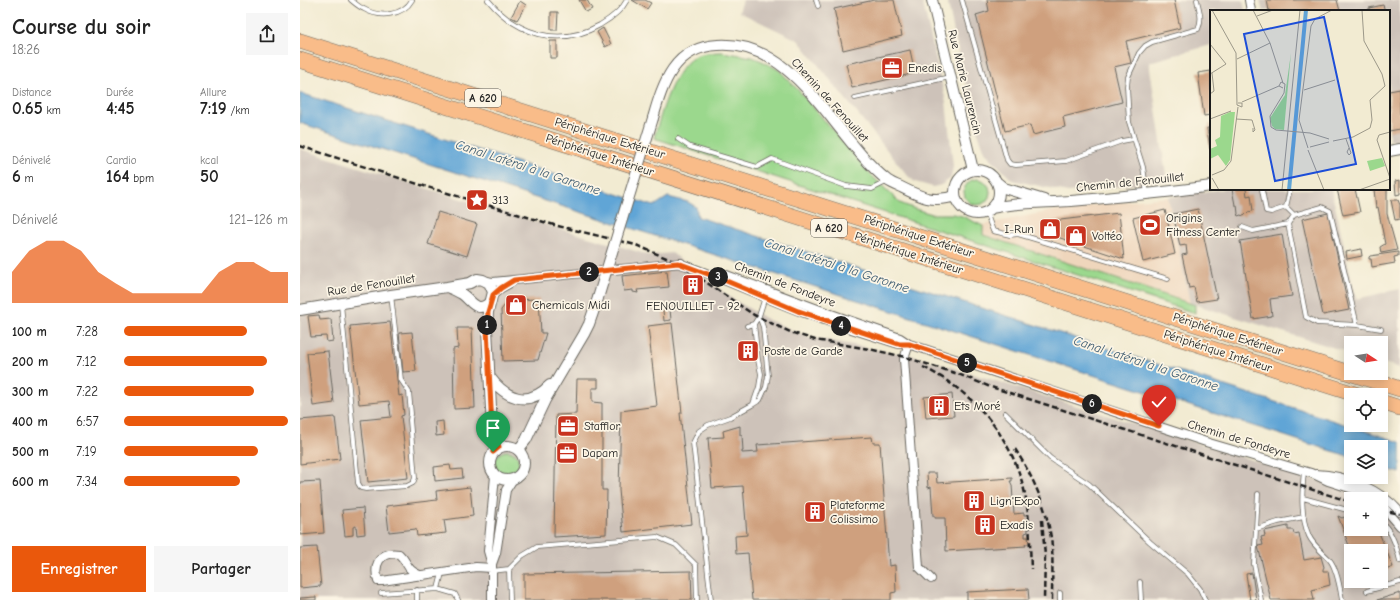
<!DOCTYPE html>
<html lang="fr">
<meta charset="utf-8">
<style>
body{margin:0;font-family:"Comic Neue",sans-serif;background:#f6f6f6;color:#222;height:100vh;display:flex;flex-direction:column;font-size:15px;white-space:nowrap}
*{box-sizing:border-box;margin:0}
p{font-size:13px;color:#767676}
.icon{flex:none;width:22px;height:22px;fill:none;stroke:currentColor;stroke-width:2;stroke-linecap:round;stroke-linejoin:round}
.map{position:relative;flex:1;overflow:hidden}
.side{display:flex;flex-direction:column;background:#fff;width:300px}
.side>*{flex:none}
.needle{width:26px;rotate:102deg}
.controls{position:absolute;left:1044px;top:336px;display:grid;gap:8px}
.controls a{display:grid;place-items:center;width:44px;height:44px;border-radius:0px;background:#fff;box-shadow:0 2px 10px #0003;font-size:20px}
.pin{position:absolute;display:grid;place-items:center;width:34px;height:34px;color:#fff;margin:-41px -17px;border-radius:50% 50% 50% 0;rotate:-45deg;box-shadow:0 0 4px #0007}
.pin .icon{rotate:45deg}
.km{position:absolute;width:20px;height:20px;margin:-10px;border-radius:50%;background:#222;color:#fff;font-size:11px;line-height:20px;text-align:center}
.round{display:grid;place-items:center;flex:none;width:42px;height:42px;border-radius:0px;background:#f6f6f6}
.summary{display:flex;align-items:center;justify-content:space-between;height:68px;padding:0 12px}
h1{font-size:22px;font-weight:800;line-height:30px}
.metrics{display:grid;grid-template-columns:repeat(3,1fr);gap:6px;height:68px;padding:4px 12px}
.metrics div{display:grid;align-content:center}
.metrics b{font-size:17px;font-weight:800}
.metrics small{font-size:11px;font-weight:400}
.metrics p{font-size:11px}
.chart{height:112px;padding:8px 12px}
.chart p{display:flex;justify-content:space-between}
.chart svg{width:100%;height:72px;margin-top:4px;fill:#ea580c;opacity:.7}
.cta{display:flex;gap:8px;margin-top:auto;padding:8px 12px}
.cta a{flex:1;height:46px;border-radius:0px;background:#ea580c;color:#fff;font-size:16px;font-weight:800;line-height:46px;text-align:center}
.cta a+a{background:#f6f6f6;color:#222}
ul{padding:0 12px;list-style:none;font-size:13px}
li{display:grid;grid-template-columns:64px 48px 1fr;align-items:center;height:30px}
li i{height:10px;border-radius:5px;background:#ea580c}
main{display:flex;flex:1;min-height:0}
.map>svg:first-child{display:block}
</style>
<main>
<section class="side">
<div class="summary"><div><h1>Course du soir</h1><p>18:26</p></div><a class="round"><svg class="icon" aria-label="share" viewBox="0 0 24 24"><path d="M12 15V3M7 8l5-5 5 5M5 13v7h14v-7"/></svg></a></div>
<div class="metrics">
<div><p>Distance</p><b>0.65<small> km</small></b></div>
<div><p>Durée</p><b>4:45</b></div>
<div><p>Allure</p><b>7:19<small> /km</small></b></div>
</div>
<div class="metrics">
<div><p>Dénivelé</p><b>6<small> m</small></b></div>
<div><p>Cardio</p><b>164<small> bpm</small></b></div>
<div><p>kcal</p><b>50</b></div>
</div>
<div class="chart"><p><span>Dénivelé</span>121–126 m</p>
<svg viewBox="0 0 160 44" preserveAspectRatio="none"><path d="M0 44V25L10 12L20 6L30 6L40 12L50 25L60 32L70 38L80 38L90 38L100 38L110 38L120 25L130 19L140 19L150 25L160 25V44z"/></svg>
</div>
<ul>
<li><b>100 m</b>7:28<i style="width:75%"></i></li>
<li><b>200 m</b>7:12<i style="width:87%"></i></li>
<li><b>300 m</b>7:22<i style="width:79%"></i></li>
<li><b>400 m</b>6:57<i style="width:100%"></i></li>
<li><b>500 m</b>7:19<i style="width:82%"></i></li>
<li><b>600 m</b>7:34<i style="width:71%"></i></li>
</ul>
<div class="cta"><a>Enregistrer</a><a>Partager</a></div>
</section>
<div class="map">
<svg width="1100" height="600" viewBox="0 0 1100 600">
<rect width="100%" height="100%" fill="#fcf5e5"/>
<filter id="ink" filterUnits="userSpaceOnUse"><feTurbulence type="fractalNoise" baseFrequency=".025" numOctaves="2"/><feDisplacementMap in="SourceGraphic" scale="8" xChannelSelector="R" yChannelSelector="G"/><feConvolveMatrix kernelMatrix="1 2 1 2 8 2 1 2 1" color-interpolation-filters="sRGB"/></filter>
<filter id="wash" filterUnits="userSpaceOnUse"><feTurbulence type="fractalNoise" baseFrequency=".012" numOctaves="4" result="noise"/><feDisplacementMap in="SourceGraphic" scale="16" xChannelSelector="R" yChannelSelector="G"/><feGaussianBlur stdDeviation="0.9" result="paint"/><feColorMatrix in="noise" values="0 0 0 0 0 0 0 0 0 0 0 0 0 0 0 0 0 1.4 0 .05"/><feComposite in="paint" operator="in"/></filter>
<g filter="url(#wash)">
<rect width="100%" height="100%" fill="#f2ebd2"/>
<path fill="#efd6bc" d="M 868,197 L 890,303 L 683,235 L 682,225 L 766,208 Z"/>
<path fill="#cdc2b9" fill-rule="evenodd" d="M 443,0 L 622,0 L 646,102 L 653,166 L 651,178 L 641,185 L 633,187 L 615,182 L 608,176 L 498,40 L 439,12 Z
M 647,0 L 943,0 L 945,11 L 911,11 L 911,45 L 849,62 L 867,181 L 768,192 L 712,180 L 685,152 L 674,121 Z
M 960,0 L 1100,0 L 1100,139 L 1089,141 L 1089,11 L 963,11 Z
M 0,149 L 203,212 L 349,255 L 372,253 L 431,298 L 469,320 L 509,337 L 614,356 L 1079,499 L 1051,499 L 1051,529 L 1081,529 L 1081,500 L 1100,505 L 1100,600 L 0,600 ZM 1051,551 L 1081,551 L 1081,581 L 1051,581 Z
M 924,189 L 1031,189 L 1056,299 L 1100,289 L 1100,368 L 1081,362 L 1081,343 L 1051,343 L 1051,353 L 890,303 L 868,197 Z"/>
<path fill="#9bd88d" stroke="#5c7a54" d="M 422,52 L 452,57 L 462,61 L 479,70 L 501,93 L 571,175 L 600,203 L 615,209 L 632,214 L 653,214 L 662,216 L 683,226 L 683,235 L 895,305 L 895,313 L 354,138 C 361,115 373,65 398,55 C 406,53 414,52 422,52 Z
M664 192a13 13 0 1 1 26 0a13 13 0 1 1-26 0Z
M195 463a12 12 0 1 1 24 0a12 12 0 1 1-24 0Z"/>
<path fill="#61a5d6" stroke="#3e6079" d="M 0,93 L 354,206 L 368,197 L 388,202 L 396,207 L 398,217 L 1100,442 L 1100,473 L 1081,467 L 1081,447 L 1051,447 L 1051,457 L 0,123 Z"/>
<g id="blocks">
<path fill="#cfa07e" d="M 279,0 L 287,0 L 292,9 L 286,12 Z
M 332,0 L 345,0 L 351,3 L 347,9 Z
M 574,0 L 594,0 L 602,36 L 543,50 L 534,9 Z
M 687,0 L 874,0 L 880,28 L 826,41 L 831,63 L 814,67 L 822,102 L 763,117 L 765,127 L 733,135 L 730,125 L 705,131 L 676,15 L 689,11 Z
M 967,0 L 1037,0 L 1040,11 L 969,11 Z
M 220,1 L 226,5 L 217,20 L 211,17 Z
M 1083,5 L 1085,11 L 1069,11 L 1069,8 Z
M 251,12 L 258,12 L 257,30 L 251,30 Z
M 303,28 L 311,44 L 305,47 L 297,32 Z
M 250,41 L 257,41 L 257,58 L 250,58 Z
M 610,50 L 615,73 L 552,88 L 546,64 Z
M 911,71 L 911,115 L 904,116 L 898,73 Z
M 1100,89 L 1100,129 L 1089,131 L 1089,91 Z
M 911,124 L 911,149 L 910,149 L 907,128 L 910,128 L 909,125 Z
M 1100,180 L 1100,194 L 1096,195 L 1095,181 Z
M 932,189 L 946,189 L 947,196 L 951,195 L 953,211 L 948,212 L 944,216 L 940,215 L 939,216 L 937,215 L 938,214 L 937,205 L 935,205 Z
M 1037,189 L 1055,189 L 1060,212 L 1043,215 Z
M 1074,189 L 1087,189 L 1087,214 L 1097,250 L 1081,253 L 1080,247 L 1085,244 L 1078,207 L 1076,208 Z
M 1091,200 L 1098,200 L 1100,205 L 1100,219 L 1095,220 Z
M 898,209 L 917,299 L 897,302 L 894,287 L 889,288 L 882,255 L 887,254 L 886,245 L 880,246 L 873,214 Z
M 865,210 L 875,254 L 843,262 L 833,218 Z
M 138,212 L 177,224 L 167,256 L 128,244 Z
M 819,213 L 824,259 L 745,233 L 744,222 Z
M 1028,213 L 1049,310 L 1023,315 L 1002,219 Z
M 982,234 L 992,296 L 970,299 L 972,316 L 953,319 L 940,241 Z
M 1061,249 L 1062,256 L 1047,259 L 1046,252 Z
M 1098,252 L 1098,256 L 1094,257 L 1095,263 L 1072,267 L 1071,259 L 1069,259 L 1069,257 L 1070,256 Z
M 367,271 L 369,287 L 337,290 L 338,293 L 333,292 L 333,290 L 324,291 L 322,276 Z
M 239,299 L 241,333 L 246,333 L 238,360 L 203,361 L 201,310 L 209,300 Z
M 370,309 L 371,320 L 364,321 L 363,310 Z
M 19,315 L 20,320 L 31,319 L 33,341 L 27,342 L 26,336 L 11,337 L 8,316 Z
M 90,322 L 99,396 L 102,395 L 104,415 L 101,416 L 108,478 L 68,482 L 61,420 L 91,417 L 89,401 L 59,404 L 50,326 Z
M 372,323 L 382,413 L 380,413 L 392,524 L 323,532 L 319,490 L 321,411 L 357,406 L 348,326 Z
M 157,328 L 172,328 L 175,408 L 154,409 L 153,349 L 158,348 Z
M 112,332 L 116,371 L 103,372 L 99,333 Z
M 449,344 L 450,357 L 446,357 L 445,345 Z
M 28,351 L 34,403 L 13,406 L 7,353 Z
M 277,379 L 298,379 L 298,388 L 292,388 L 292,402 L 302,403 L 302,490 L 307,490 L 306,534 L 254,537 L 256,415 L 276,414 Z
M 652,394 L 654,416 L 626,418 L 624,397 Z
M 35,417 L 40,459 L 0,464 L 0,420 Z
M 143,421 L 144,435 L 136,436 L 135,422 Z
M 440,426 L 440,435 L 442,435 L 443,451 L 442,451 L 442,453 L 458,452 L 457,445 L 572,437 L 573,443 L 580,443 L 589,566 L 595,565 L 596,592 L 591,593 L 591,600 L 452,600 L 448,553 L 436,554 L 435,536 L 447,535 L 443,486 L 412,488 L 408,438 L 424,437 L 423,431 Z
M 150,465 L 151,470 L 162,469 L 163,478 L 135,481 L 134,467 Z
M 627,473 L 636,473 L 637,483 L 712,478 L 712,481 L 710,481 L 712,485 L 714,514 L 724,513 L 724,515 L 727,515 L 728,532 L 725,533 L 725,537 L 728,537 L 729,544 L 725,544 L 726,546 L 646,551 L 645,518 L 635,518 L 635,516 L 633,516 L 631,487 L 628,488 Z
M 20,481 L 24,533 L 0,535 L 0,482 Z
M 170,487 L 173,516 L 144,520 L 146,533 L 117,536 L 116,529 L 89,532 L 86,506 L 137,500 L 136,491 Z
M 63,508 L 65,534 L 57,535 L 56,526 L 53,527 L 53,535 L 45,536 L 42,510 Z
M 1038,516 L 1042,518 L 1044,517 L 1046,522 L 1047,521 L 1047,519 L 1051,518 L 1051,529 L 1066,529 L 1068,534 L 1071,533 L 1070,531 L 1075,529 L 1076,531 L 1078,530 L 1093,567 L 1083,571 L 1085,578 L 1081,579 L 1081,551 L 1051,551 Z
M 988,526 L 988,530 L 993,530 L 994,534 L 999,533 L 1004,560 L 1021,557 L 1024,567 L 1023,569 L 1023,571 L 1028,571 L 1030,585 L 1012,590 L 1014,600 L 971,600 L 958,546 L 963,545 L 961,537 L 965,536 L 964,531 Z
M 17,547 L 21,586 L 0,588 L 0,548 Z
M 391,571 L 392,600 L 224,600 L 224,574 Z
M 952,573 L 956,600 L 950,600 L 946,574 Z
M 728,589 L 729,600 L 667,600 L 667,592 Z
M 1100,593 L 1100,600 L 1077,600 Z
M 16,597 L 16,600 L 0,600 L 0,598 Z"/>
</g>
</g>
<g filter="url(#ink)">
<use href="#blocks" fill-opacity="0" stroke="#67645c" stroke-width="1"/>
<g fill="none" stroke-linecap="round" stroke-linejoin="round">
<g stroke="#67645c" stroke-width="5.5">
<path id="service" d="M 51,0 C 55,3 59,7 64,9 C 79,18 103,16 112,0
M 188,0 C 217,35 259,48 300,25 C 310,19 322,10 327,0
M 516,0 L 518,6
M 662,0 L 707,160 L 710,164 L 716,165 L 766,161 L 822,141 L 833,139
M 555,98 L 650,77
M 378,139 L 390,147 L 457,167 L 472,159 L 546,186 L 572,189 L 588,181
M 962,190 L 966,211 L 971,212 L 986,207 L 990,189
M 847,194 L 843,167 L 829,122 L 827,86 L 828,77 L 839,53 L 845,46 L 852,42 L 898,29 C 903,19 899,10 897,0
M 986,207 L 994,215
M 686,212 L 693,231 L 710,235 L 718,234 L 868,279
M 988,224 L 1006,317 L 1017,323 L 1057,325 L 1081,329
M 942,227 L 953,231 L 988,224 L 994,215 L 1022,207 L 1030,211 L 1057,325
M 41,304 L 58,483 L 61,488 L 66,489 L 107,486 L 113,483 L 115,478 L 110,420 L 111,414 L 109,392 L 101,380 L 91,295
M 447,326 L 454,324 L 459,316 L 465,297
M 453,404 L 459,387 L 461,374 L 458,360 L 454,324
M 705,413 L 750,458 L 789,484 L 850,542 L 888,574 L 900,589 L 905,600
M 1004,471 C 1002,492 1000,516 1009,536 C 1013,545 1022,552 1029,559 C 1037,568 1040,588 1042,600
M 958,494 L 954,564 L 961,600
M 1003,498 L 1051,511
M 1081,522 C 1092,530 1097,548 1100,561
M 956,529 L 978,522 L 1004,517
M 209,569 L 210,600
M 192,571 L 209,569 L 222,556 L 237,547 L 357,537 L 376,545 L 396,565 L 397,600
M 142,573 L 138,589 L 155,594 L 158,600
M 840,582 L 841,600
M 117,590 L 117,600
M 1067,591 L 1100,582
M 81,593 L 138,589
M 411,600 L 393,443 L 399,431 L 408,425 L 430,417 L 452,405 L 460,400 L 466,387 L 468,376 L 463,327 L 459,316
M 760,600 L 760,593"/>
</g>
<g stroke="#67645c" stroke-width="10">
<path id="minor" d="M 949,0 L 951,11
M 378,263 C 419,276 457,295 497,310 C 530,323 565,333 599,344 L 609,344 L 909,443 L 1011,473 L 1028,481 L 1059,491 L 1073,499
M 421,273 L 531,314 L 600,338 L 609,344
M 186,281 L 193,282 L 214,280 L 381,263
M 193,295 L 201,288 L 212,282
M 609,344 L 604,359 L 619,567 L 631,579
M 1016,474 C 1046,475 1080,489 1100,512
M 1081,504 L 1100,526
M 192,564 L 196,553 L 206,490 L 213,479
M 122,576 C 104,569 110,564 99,554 C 80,551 73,564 78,581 L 82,581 L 176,567 L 192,568
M 192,600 L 192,565 L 188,551 L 195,476"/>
</g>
<g stroke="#67645c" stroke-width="12">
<path id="tertiary" d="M 632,0 L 673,170
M 353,118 C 363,83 374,47 418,45 C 497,40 534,138 587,180 C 591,183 596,185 601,187 C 621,197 632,203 655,196
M 1089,151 L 1100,149
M655 192a22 22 0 1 1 44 0a22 22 0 1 1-44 0Z
M 698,183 L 704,188 L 744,200
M 692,208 C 718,202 745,203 771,201 C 818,197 865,193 911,186
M 147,287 C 152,289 157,291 162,294 C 172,301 177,315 191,301
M 0,310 L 91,295 L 147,287 L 170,283 L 177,279 L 183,280 L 189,283 L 193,292 L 188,312 L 187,329 L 192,428 L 199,447
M 189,376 C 206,399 228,408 250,385
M190 463a17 17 0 1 1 34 0a17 17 0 1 1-34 0Z
M 218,450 L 226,440 L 245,400 L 284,334 L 289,324 L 298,298"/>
</g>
<g stroke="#67645c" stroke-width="16">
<path id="motorway" d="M 0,41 L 1100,389
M 0,60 L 1058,395
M 1081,402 L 1100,408"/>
</g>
<use href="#service" stroke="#fff" stroke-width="4"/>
<use href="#minor" stroke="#fff" stroke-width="8"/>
<use href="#tertiary" stroke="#fff" stroke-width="10"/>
<use href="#motorway" stroke="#f9bc89" stroke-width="15"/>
<path stroke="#1c1c1c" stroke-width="2.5" stroke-dasharray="6 3" stroke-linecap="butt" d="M 0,146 L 124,186 L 254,225 L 336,245 L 378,263 L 454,315 L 490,332 L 515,340 L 569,349 L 605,357 L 658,374 L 688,386 L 1051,502
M 623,367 C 678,394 718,444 727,505 C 730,526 730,548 731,569
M 715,449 C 734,478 749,512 752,547 C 753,565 752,582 752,600
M 1081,510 L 1100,514
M 742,520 L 745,556 L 744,600"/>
<g stroke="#67645c" stroke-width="12" stroke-linecap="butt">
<path id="tertiary-bridge" d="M 298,298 L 353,118"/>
</g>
<use href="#tertiary-bridge" stroke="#fff" stroke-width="10"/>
</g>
</g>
<g fill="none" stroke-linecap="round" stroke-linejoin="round" filter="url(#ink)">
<g stroke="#fff" stroke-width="8">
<path id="route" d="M 193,452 L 199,447 L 192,428 L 187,329 L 188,312 L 193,295 L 201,288 L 214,280 L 378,263 L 424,280 L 498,311 L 599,344 L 609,344 L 859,426"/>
</g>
<use href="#route" stroke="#ea580c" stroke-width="5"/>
</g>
<defs>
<g id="office-square" transform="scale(1.15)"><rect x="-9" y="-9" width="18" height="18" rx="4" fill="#c8321e" stroke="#fcf5e5"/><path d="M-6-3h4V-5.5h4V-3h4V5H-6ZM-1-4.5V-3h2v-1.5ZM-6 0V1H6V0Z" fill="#fff"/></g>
<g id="sight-square" transform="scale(1.15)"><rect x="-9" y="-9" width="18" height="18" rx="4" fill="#c8321e" stroke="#fcf5e5"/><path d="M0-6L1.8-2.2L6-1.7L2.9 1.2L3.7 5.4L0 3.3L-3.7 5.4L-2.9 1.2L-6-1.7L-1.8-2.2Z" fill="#fff"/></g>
<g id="stadium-square" transform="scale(1.15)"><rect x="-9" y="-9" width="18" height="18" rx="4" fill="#c8321e" stroke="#fcf5e5"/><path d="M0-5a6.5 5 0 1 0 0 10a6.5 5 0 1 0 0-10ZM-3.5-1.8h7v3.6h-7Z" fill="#fff"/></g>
<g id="shop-square" transform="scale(1.15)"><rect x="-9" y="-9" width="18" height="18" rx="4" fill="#c8321e" stroke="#fcf5e5"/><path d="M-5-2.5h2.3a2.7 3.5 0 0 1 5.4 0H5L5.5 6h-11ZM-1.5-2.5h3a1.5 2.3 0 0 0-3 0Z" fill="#fff"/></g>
<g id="building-square" transform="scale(1.15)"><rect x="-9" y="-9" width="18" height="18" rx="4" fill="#c8321e" stroke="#fcf5e5"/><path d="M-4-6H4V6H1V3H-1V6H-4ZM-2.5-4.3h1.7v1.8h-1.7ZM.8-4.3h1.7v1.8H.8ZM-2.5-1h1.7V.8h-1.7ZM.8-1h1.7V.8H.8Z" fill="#fff"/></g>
</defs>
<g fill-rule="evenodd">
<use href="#office-square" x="592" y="68"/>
<use href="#sight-square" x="177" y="200"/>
<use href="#stadium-square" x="850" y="225"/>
<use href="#shop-square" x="750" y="229"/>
<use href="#shop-square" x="776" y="236"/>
<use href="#building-square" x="393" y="285"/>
<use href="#shop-square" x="216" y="305"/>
<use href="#building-square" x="448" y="351"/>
<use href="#building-square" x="639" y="406"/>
<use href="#office-square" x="268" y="426"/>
<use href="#office-square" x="267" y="453"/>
<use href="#building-square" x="674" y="501"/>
<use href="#building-square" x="515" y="512"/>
<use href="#building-square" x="685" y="525"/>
</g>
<g text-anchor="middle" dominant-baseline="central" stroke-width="3.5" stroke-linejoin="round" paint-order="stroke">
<g fill="#fcf5e5" stroke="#5f5d58" stroke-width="1">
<rect x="165" y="89" width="36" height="18" rx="3"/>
<rect x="511" y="219" width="36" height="18" rx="3"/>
</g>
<g font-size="11" font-weight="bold" fill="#1c1c1c">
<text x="183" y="98">A 620</text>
<text x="529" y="228">A 620</text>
</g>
<g font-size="12" fill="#1c1c1c" stroke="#fcf5e5" text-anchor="start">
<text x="608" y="68">Enedis</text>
<text x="192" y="200">313</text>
<text x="866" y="218">Origins<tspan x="866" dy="14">Fitness Center</tspan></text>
<text x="734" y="229" text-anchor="end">I-Run</text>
<text x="792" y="236">Voltéo</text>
<text x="232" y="305">Chemicals Midi</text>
<text x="393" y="306" text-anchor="middle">FENOUILLET - 92</text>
<text x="464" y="351">Poste de Garde</text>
<text x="654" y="406">Ets Moré</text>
<text x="284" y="426">Stafflor</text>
<text x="282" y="453">Dapam</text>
<text x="690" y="501">Lign'Expo</text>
<text x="530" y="505">Plateforme<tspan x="530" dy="14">Colissimo</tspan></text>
<text x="700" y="525">Exadis</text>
</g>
<g font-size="12" fill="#1c1c1c" stroke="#fcf5e5">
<text transform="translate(665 82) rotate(76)">Rue Marie Laurencin</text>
<text transform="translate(530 100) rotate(48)">Chemin de Fenouillet</text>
<text transform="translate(310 138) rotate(17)">Périphérique Extérieur</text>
<text transform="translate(300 155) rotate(18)">Périphérique Intérieur</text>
<text transform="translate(830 182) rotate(-6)">Chemin de Fenouillet</text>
<text transform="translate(619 236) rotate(18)">Périphérique Extérieur</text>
<text transform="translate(609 253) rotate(18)">Périphérique Intérieur</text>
<text transform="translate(485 284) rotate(21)">Chemin de Fondeyre</text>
<text transform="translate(71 285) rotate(-9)">Rue de Fenouillet</text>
<text transform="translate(928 334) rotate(18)">Périphérique Extérieur</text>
<text transform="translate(918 351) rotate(18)">Périphérique Intérieur</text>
<text transform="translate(939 439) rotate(17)">Chemin de Fondeyre</text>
</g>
<g font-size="13" font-style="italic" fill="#3b5a70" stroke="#fcf5e5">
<text transform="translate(228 167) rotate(18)">Canal Latéral à la Garonne</text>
<text transform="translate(537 265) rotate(18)">Canal Latéral à la Garonne</text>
<text transform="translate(846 363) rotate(18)">Canal Latéral à la Garonne</text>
</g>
</g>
<g transform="translate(910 10)">
<rect width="180" height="180" fill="#f2ebd2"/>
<path d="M 81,43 L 74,120 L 65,119 L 62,116 L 60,108 L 75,85 ZM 20,102 L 25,102 L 20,150 L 16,156 L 8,145 L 0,149 L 0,139 L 7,136 L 5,130 L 10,127 L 11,106 ZM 172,148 L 175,156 L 160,161 L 157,151 Z" fill="#9bd88d"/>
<path d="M 94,0 L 98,0 L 81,180 L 77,180 Z" fill="#61a5d6"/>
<path fill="none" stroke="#9c9889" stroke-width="1" d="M 2,0 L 26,43 L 27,95 L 32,97 L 32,93 L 28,93M 43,0 L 60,33 L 73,73M 47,6 L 63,0M 0,34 L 16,54 L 0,64M 27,49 L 60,33M 73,78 L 69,76 L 71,72 L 75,74 L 74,83 L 60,106 L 61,117 L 66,120 L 100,123 L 119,129M 94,80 L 125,70M 0,84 L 4,81 L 2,63M 32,92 L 69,76M 0,109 L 21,101M 26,109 L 42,110 L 45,120 L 43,122 L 43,118M 180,122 L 169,125 L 167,130 L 180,168M 136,129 L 141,143 L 139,145 L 137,142 L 139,138M 123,131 L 143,127 L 160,118 L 162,110 L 160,90 L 175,76 L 172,64 L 154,31 L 152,0M 100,137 L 119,132M 98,138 L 89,110 L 101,16 L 105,9 L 122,0M 98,140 L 114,180M 2,165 L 14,160 L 21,151 L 28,97M 2,168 L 9,180M 72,180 L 90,0M 149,180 L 180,169"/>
<path fill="#1d4ed8" fill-opacity="0.15" stroke="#1d4ed8" stroke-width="2" d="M 114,7 L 146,154 L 65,171 L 34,24 Z"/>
<rect width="180" height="180" fill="none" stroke="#1c1c1c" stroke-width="2"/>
</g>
</svg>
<div class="controls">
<a><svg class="needle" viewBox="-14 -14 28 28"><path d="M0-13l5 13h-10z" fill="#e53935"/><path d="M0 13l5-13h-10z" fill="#767676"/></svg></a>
<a><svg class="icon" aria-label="locate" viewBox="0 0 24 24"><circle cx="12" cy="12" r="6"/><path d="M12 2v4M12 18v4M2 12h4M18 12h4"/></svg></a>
<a><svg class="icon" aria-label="layers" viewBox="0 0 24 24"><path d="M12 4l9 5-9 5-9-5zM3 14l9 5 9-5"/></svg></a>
<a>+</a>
<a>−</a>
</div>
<div class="pin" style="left:193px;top:452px;background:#1e9e55"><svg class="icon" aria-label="arrive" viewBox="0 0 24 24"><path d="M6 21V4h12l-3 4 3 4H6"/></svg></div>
<div class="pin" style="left:859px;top:426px;background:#d93025"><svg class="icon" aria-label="check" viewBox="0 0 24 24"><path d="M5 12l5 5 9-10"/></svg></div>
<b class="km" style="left:187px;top:325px">1</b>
<b class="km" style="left:289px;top:272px">2</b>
<b class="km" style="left:418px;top:277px">3</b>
<b class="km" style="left:541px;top:326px">4</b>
<b class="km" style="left:667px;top:363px">5</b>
<b class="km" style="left:792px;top:404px">6</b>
</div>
</main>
